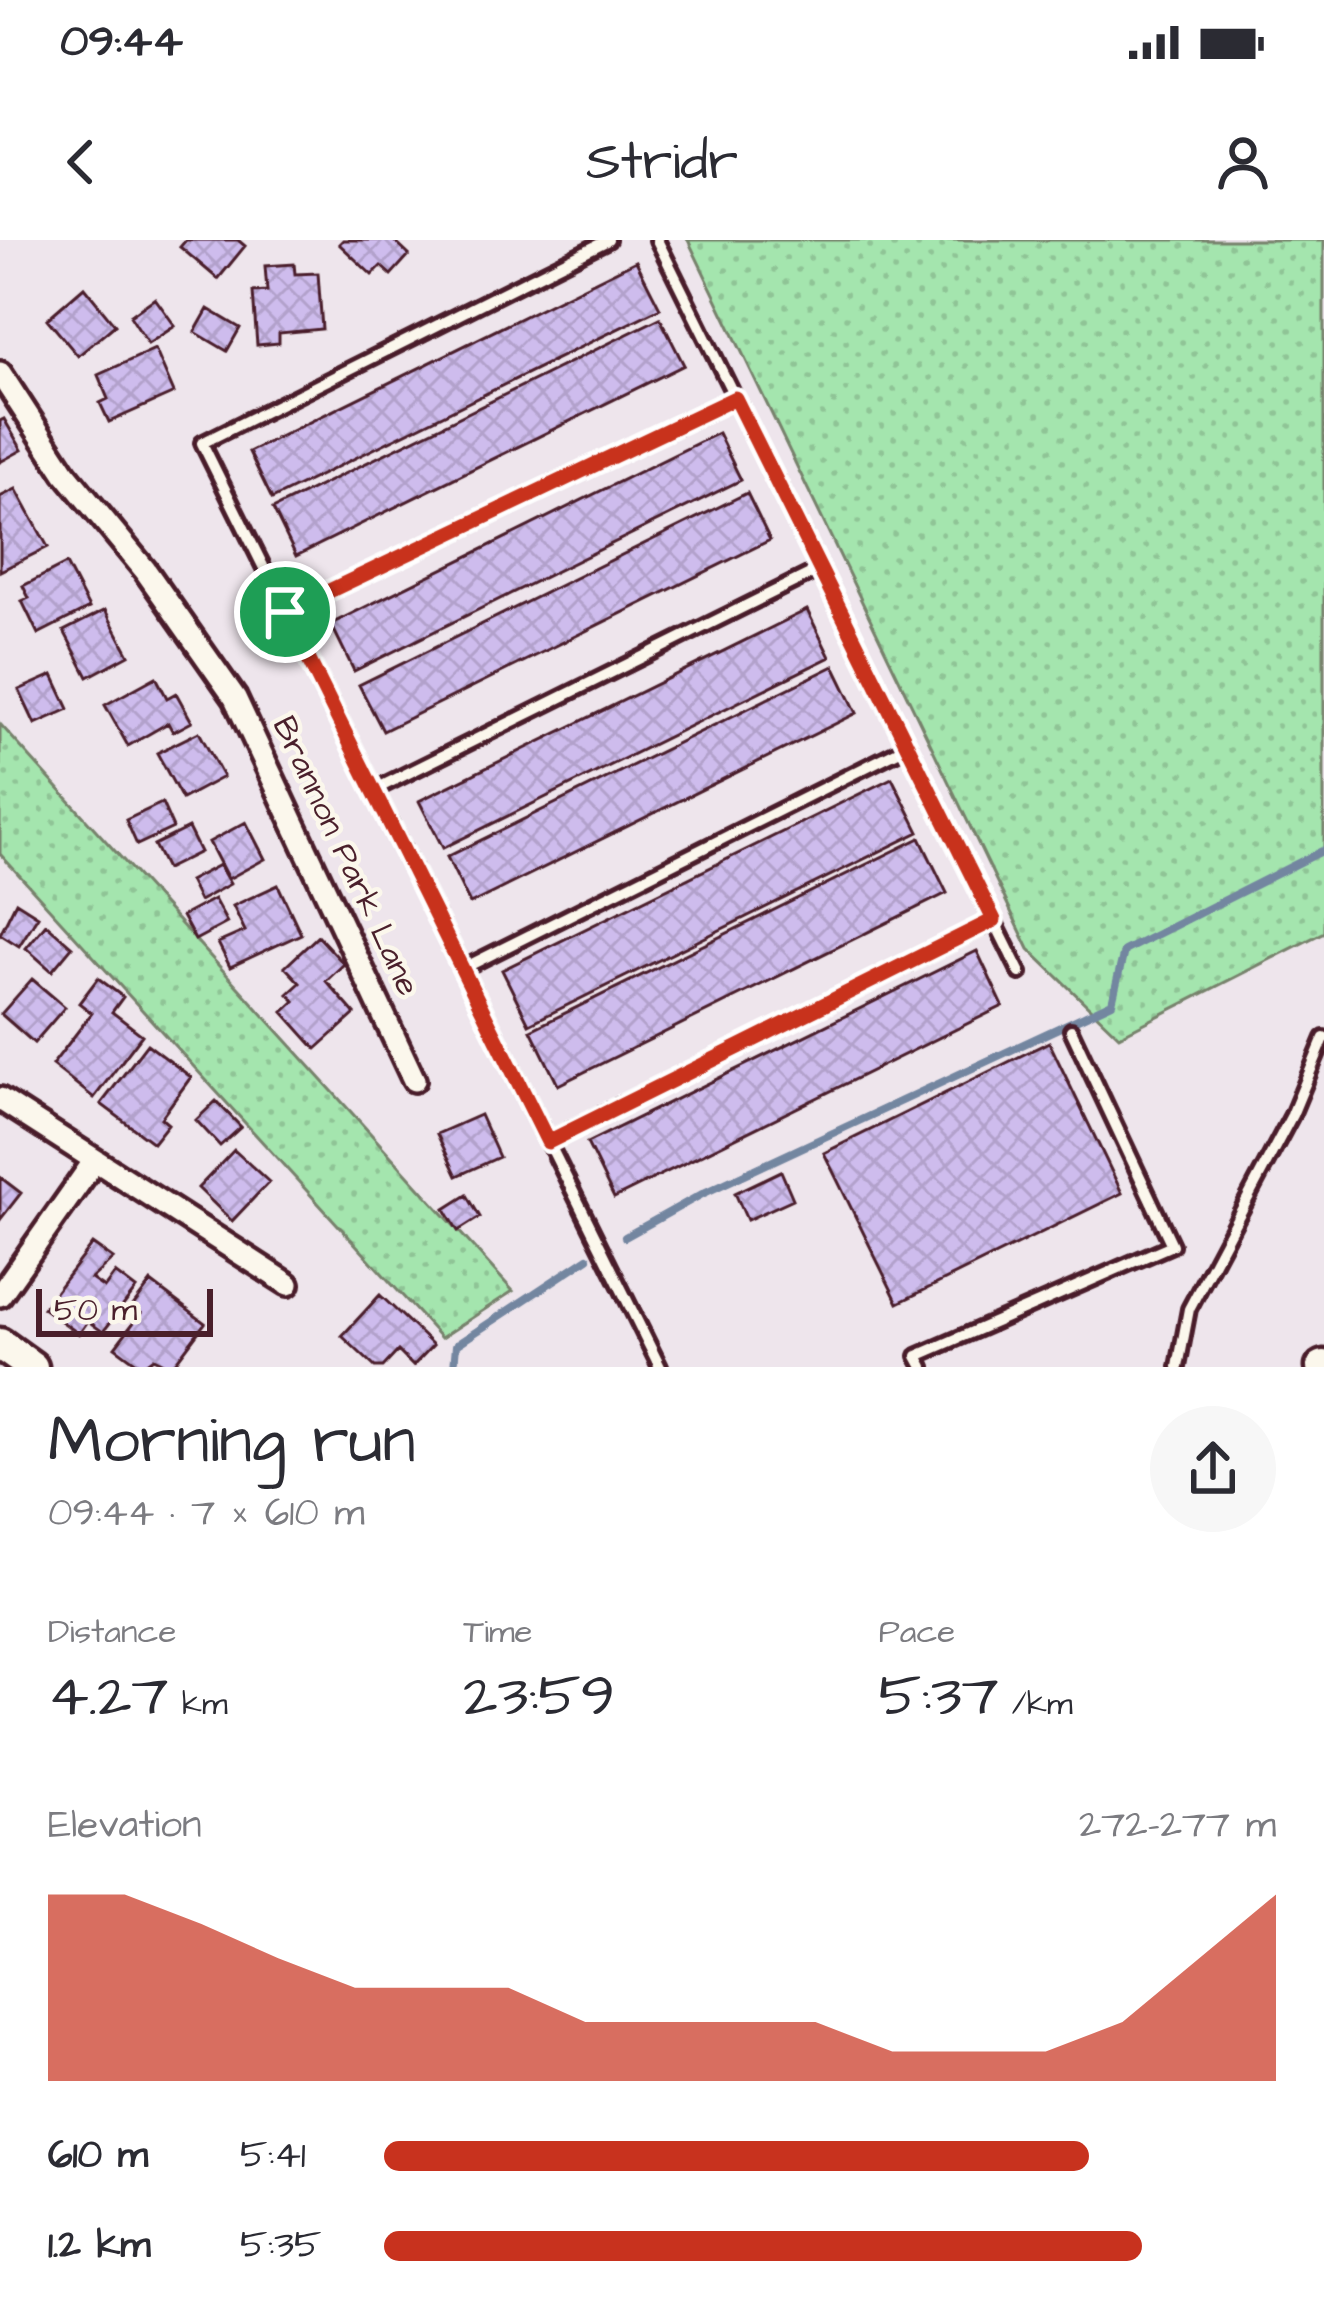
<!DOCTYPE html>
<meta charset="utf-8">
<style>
body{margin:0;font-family:"Architects Daughter",sans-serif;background:#f7f7f7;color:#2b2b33;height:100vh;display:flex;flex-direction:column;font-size:45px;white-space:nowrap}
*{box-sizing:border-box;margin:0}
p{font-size:39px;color:#7c7c81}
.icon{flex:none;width:66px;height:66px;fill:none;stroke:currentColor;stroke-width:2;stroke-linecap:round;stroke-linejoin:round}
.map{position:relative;height:1127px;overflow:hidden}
.side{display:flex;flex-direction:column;background:#fff;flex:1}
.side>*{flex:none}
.scale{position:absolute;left:36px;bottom:30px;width:177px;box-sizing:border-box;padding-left:12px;border:6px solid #4a1f2b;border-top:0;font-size:33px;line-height:42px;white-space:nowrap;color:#4a1f2b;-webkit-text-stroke:9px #fbf7ec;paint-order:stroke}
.pin{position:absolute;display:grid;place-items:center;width:102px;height:102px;color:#fff;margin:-51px;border:6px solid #fff;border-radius:50%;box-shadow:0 3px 12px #0007}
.round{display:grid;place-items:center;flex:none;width:126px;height:126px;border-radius:63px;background:#f7f7f7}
.headline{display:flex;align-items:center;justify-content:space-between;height:204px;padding:0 48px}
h1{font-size:66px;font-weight:600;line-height:90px}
.stats{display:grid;grid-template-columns:repeat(3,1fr);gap:18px;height:204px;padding:12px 48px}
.stats div{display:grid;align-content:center}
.stats b{font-size:60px;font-weight:600}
.stats small{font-size:33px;font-weight:400}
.stats p{font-size:33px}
.chart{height:336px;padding:24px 48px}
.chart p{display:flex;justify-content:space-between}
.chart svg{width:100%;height:216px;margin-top:12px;fill:#c8321e;opacity:.7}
ul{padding:0 48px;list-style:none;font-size:39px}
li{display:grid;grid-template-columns:192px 144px 1fr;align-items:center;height:90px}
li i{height:30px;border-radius:15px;background:#c8321e}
.status{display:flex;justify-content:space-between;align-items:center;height:84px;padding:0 60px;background:#fff;direction:ltr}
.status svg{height:33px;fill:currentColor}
header{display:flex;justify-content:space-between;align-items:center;height:156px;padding:0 48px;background:#fff;font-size:54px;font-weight:600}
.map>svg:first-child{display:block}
</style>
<div class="status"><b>09:44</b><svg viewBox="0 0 49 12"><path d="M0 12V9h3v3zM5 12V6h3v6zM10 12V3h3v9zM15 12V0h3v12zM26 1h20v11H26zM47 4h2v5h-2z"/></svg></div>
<header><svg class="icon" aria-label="back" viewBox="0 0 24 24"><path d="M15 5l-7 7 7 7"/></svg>Stridr<svg class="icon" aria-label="person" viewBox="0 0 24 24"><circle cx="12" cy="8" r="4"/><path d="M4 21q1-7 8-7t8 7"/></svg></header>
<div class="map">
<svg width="1324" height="1127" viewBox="0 0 1324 1127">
<defs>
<pattern id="grass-dots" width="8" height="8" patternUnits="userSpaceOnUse" patternTransform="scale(3)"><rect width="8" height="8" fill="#a4e5ae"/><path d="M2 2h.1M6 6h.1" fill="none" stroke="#8fc496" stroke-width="1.8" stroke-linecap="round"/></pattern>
<pattern id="building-cross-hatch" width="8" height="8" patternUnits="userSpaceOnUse" patternTransform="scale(3)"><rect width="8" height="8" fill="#cebced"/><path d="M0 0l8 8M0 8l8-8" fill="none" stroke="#b2a1cb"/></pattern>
</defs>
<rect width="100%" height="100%" fill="#eee5ec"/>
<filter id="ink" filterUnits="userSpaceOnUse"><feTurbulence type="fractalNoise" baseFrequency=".00833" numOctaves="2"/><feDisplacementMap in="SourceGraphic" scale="24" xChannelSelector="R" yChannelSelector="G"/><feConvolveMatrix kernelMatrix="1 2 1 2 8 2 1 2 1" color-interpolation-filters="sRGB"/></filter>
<g filter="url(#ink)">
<path fill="url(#grass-dots)" stroke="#77826c" stroke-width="3" d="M 688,0 L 1324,0 L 1324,692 L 1119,796 L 1029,709 Z
M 0,484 L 513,1051 L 441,1098 L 0,614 Z"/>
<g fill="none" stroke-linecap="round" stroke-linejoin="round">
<path stroke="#7386a0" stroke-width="8" d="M 625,997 L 704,953 L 1112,763 L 1124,711 L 1324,610
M 454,1127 L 456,1105 L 588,1018"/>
</g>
<path fill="url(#building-cross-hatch)" stroke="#4a1f2b" stroke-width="3" d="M 186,0 L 238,0 L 245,6 L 218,39 L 180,7 Z
M 343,0 L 393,0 L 409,15 L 391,35 L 381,26 L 372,35 L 339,4 Z
M 636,21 L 660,68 L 272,259 L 249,212 Z
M 294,24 L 295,34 L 318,33 L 322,89 L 279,93 L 279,103 L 257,105 L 253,52 L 267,51 L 265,26 Z
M 84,47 L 115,85 L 78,116 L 47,79 Z
M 155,58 L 175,86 L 148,104 L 130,76 Z
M 208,69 L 240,88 L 227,111 L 195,92 Z
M 660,78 L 684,125 L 296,316 L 273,269 Z
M 155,109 L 174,153 L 109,182 L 100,163 L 108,159 L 98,135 Z
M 4,179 L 22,210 L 0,222 L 0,181 Z
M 718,193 L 741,240 L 354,431 L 331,384 Z
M 16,249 L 48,307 L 0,331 L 0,257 Z
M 747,253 L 770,300 L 383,491 L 359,445 Z
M 66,324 L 89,368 L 38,394 L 22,361 L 29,358 L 23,346 Z
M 105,370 L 129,415 L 88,437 L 64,391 Z
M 807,370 L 830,417 L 443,608 L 419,561 Z
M 834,426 L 857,473 L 470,664 L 447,617 Z
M 53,435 L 69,469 L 35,484 L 19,450 Z
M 156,437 L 167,458 L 176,453 L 192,482 L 173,492 L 168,483 L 128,506 L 105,465 Z
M 199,492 L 223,537 L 182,559 L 157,513 Z
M 892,538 L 919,592 L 529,784 L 502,730 Z
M 162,563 L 173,588 L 137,605 L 126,580 Z
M 246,582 L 265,619 L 228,639 L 209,602 Z
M 188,588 L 200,612 L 166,629 L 154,605 Z
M 920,598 L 947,653 L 558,845 L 531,790 Z
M 219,625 L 230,644 L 199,661 L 189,641 Z
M 278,645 L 301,694 L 230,727 L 218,703 L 245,691 L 233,666 Z
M 214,659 L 227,683 L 195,700 L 182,676 Z
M 16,662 L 38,676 L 19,706 L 0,694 Z
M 46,684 L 72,707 L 52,731 L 26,708 Z
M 318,696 L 344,724 L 326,741 L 355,774 L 316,809 L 283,772 L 295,761 L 288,754 L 300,743 L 285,727 Z
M 977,711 L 1003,766 L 614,958 L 587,903 Z
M 98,738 L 123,757 L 112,772 L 142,795 L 94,858 L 52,825 L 92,773 L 79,763 Z
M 32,739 L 65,767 L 34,803 L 1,774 Z
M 1049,802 L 1122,953 L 898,1063 L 824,913 Z
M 147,804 L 191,837 L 161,878 L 168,884 L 153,903 L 101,864 Z
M 216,861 L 241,887 L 220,906 L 196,880 Z
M 480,875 L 499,917 L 457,936 L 437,894 Z
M 234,910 L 269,942 L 232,981 L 198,948 Z
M 781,931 L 793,959 L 747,980 L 735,953 Z
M 0,937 L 21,953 L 0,980 Z
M 467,955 L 480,977 L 458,991 L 445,969 Z
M 92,1004 L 113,1019 L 91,1039 L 104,1048 L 115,1033 L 136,1049 L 103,1092 L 88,1081 L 79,1094 L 43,1068 Z
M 151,1042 L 205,1083 L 172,1127 L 154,1118 L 142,1127 L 115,1107 L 141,1073 L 132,1067 Z
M 380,1055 L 433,1105 L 413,1126 L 398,1111 L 383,1127 L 375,1127 L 342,1096 Z"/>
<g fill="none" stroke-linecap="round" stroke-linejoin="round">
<g stroke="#4a1f2b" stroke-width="20">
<path id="lane" d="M 608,0 L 202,203 L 660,1127
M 657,0 L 1020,733
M 285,372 L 735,158
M 374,550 L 820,329
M 462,729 L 908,506
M 548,901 L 994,681
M 923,1127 L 917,1116 L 1172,1005 L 1071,790
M 1178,1127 L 1189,1069 L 1292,875 L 1324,798"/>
</g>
<g stroke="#4a1f2b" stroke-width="30">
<path id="street" d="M 0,133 L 65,233 L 145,330 L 235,458 L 414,840
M 0,859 L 288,1044
M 0,1055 L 93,923"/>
</g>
<g stroke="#4a1f2b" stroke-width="39">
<path id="secondary" d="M 0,1104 L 32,1127
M 1322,1127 L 1324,1126"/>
</g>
<use href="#lane" stroke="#fbf7ec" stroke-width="10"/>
<use href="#street" stroke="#fbf7ec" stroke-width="21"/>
<use href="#secondary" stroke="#fbf7ec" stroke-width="30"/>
</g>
</g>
<g fill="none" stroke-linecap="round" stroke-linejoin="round" filter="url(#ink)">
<g stroke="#fff" stroke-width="24">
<path id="route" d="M 735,158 L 994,680 L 548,902 L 285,372 Z"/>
</g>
<use href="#route" stroke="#c8321e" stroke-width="15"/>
</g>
<g text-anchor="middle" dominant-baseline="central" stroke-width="9" stroke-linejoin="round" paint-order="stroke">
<g font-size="33" fill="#4a1f2b" stroke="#fbf7ec">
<text transform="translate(346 616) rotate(65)">Brannon Park Lane</text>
</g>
</g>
</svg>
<div class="scale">50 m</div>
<div class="pin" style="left:285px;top:372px;background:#1e9e55"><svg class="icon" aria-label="arrive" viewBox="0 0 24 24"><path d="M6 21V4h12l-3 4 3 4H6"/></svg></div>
</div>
<section class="side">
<div class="headline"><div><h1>Morning run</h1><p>09:44 · 7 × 610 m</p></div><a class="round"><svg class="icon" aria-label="share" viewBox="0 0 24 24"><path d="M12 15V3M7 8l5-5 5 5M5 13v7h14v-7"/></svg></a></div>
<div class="stats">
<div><p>Distance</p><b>4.27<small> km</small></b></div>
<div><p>Time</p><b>23:59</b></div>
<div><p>Pace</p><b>5:37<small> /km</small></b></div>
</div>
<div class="chart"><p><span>Elevation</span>272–277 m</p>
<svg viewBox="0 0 160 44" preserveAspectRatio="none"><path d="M0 44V6L10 6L20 12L30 19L40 25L50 25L60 25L70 32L80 32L90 32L100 32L110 38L120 38L130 38L140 32L150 19L160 6V44z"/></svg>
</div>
<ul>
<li><b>610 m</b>5:41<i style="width:79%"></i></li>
<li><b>1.2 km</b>5:35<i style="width:85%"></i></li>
</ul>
</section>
